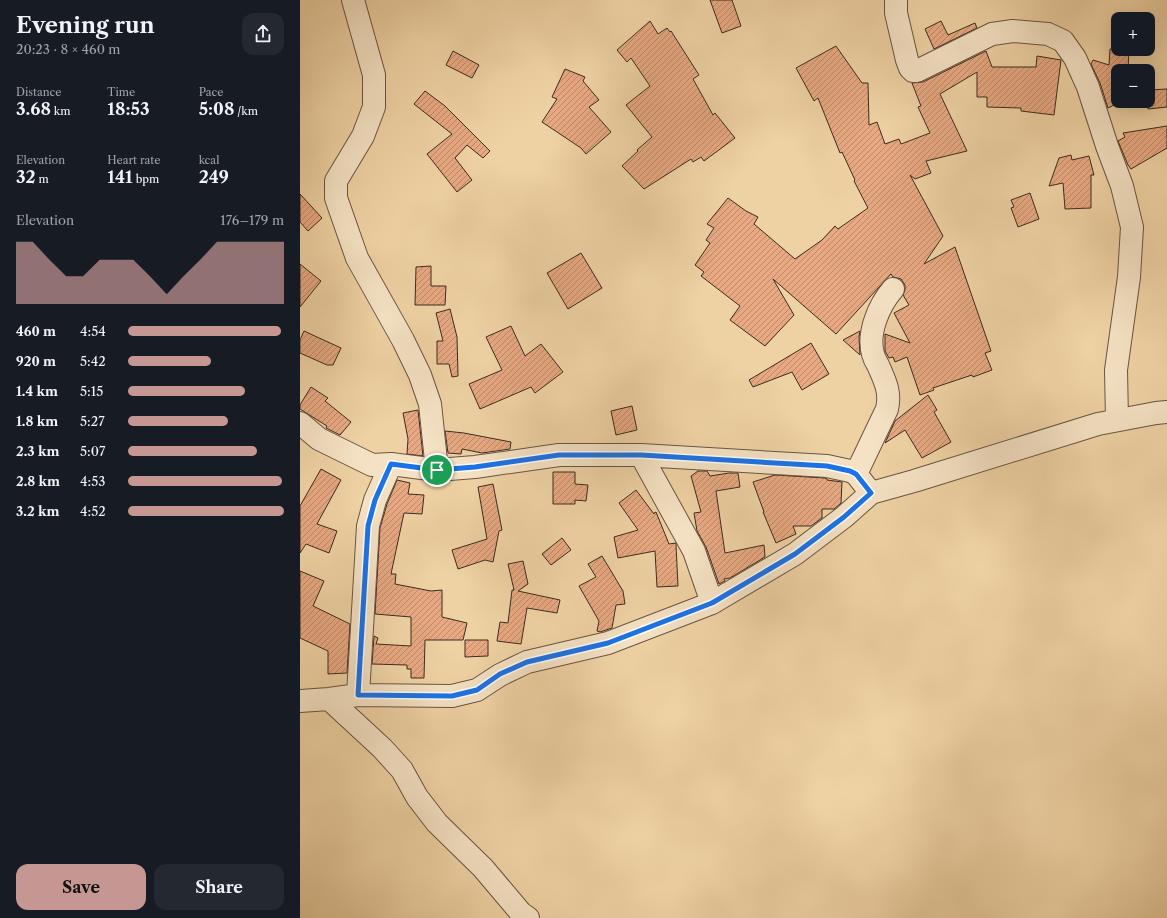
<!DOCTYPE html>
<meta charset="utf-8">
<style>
body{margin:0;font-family:"Libre Caslon Text",serif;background:#242831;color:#f1f3f6;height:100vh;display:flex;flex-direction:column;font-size:15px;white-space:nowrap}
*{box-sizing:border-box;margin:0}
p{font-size:13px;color:#9ea1a6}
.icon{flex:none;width:22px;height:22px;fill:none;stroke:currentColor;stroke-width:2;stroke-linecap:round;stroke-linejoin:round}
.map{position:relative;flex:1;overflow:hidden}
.details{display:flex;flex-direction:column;background:#171b24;width:300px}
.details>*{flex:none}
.controls{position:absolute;left:811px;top:12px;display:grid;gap:8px}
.controls a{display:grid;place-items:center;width:44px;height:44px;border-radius:8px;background:#171b24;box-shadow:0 4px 16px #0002;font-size:20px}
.pin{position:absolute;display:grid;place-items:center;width:34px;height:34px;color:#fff;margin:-17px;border:2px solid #fff;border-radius:50%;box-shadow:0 1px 4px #0007}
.round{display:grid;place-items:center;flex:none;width:42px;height:42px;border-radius:12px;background:#242831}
.overview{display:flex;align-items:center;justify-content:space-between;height:68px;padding:0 16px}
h1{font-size:22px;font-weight:800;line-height:30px}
.stats{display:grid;grid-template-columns:repeat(3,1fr);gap:6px;height:68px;padding:4px 16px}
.stats div{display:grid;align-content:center}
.stats b{font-size:17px;font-weight:800}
.stats small{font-size:11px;font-weight:400}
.stats p{font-size:11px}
.chart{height:112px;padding:8px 16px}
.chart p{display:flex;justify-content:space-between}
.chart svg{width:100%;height:72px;margin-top:4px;fill:#c59692;opacity:.7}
.primary-button{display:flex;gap:8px;margin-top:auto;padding:8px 16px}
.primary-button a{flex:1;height:46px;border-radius:12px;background:#c59692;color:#111;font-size:16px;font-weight:800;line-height:46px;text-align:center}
.primary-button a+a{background:#242831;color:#f1f3f6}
ul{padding:0 16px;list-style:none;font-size:13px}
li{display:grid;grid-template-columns:64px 48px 1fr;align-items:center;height:30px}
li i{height:10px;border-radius:5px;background:#c59692}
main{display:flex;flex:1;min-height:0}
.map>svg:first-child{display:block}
</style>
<main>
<section class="details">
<div class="overview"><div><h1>Evening run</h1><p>20:23 · 8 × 460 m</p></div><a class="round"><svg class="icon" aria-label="share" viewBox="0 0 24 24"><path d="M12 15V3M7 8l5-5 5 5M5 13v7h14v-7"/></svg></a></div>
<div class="stats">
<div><p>Distance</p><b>3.68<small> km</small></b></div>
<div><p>Time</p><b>18:53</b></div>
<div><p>Pace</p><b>5:08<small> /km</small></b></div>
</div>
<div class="stats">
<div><p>Elevation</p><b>32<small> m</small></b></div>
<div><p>Heart rate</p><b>141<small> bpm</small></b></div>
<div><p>kcal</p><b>249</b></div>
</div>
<div class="chart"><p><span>Elevation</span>176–179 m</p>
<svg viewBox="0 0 160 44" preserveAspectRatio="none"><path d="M0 44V6L10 6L20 17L30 27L40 27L50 17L60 17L70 17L80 27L90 38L100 27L110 17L120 6L130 6L140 6L150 6L160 6V44z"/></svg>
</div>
<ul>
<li><b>460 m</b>4:54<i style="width:98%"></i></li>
<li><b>920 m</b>5:42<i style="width:53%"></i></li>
<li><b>1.4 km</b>5:15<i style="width:75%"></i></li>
<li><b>1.8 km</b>5:27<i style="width:64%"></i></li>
<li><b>2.3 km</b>5:07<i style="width:83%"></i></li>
<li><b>2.8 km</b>4:53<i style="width:99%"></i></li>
<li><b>3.2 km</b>4:52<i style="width:100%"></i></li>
</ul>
<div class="primary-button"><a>Save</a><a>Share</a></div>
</section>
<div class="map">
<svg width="867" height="918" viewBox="0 0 867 918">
<defs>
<pattern id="building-hatch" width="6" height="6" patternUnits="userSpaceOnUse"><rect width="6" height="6" fill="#e8a982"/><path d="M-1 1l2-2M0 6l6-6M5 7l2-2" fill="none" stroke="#bd8a6a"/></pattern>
</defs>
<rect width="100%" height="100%" fill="#efd2a4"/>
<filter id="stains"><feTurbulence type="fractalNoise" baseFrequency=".005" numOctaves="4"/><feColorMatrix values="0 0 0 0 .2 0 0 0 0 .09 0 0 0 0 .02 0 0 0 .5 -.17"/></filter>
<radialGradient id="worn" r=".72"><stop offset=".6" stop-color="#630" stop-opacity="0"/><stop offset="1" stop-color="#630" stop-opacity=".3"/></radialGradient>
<path fill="url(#building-hatch)" stroke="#3c2b21" d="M 410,0 L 432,0 L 441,26 L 422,33 Z
M 350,21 L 358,34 L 367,28 L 370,32 L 371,31 L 399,75 L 393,79 L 413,115 L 415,113 L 435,138 L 404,161 L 401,157 L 393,162 L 391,159 L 344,189 L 322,166 L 338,151 L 337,150 L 352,137 L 326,105 L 350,86 L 331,58 L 327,62 L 317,50 Z
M 641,21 L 648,35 L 675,23 L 677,28 L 634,49 L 625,29 Z
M 536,46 L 562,83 L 568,83 L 569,125 L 577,122 L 585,144 L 599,139 L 601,144 L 630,133 L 618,107 L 621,106 L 612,83 L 623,82 L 686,51 L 692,67 L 736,67 L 737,56 L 761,60 L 754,115 L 721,111 L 721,108 L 687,107 L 687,97 L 677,97 L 677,72 L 640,94 L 667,151 L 626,161 L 631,173 L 615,179 L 610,175 L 643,236 L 624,264 L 655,247 L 691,351 L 685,353 L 692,370 L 673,377 L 672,375 L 633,388 L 634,390 L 620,395 L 607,357 L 595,362 L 593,357 L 589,358 L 585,351 L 585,334 L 610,343 L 594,313 L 609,305 L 603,295 L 605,290 L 605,285 L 601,279 L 593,277 L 591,274 L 536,334 L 473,279 L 494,315 L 465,346 L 430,320 L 440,306 L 401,276 L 404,272 L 395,265 L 410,243 L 406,240 L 414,228 L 407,224 L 428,198 L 446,211 L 458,217 L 454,224 L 495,259 L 522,240 L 535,226 L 538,229 L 568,208 L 554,181 L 555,180 L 542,152 L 540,153 L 518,98 L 514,101 L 496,68 Z
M 810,49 L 829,49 L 828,71 L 818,71 L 818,103 L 808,108 L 800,83 L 791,64 L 793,60 L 809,65 Z
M 153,51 L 179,65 L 172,78 L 146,65 Z
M 265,69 L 285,77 L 283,81 L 299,100 L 289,107 L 311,132 L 286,154 L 281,148 L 242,122 L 257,99 L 252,97 Z
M 867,89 L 867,107 L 848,109 L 848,90 Z
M 125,91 L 145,106 L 190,151 L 183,158 L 167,145 L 155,158 L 172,180 L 157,192 L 127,154 L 152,134 L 114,104 Z
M 867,126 L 867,148 L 831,169 L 828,165 L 818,141 L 825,137 L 823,133 Z
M 771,155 L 772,160 L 789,156 L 794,175 L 791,175 L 791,208 L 765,209 L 763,183 L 749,186 L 759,158 Z
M 730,193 L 739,219 L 718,227 L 711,208 L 714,207 L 711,200 Z
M 0,194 L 22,218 L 8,231 L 0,222 Z
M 281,253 L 302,288 L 268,309 L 247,273 Z
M 0,264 L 21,281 L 0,307 Z
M 131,266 L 131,286 L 146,286 L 145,305 L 115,305 L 116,267 Z
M 150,309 L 157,337 L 158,376 L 152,377 L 149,364 L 137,364 L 137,341 L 143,341 L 136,313 Z
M 211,326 L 225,356 L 241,344 L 263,372 L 235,393 L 231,387 L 180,409 L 169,384 L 202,370 L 186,337 Z
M 4,331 L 41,348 L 33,365 L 27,365 L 0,353 L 0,340 Z
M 560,331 L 559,337 L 560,355 L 543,340 Z
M 511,343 L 529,374 L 502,390 L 492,372 L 453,387 L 449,380 Z
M 11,387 L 28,398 L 25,401 L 51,422 L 40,435 L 26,428 L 27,426 L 0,409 L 0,405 Z
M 628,395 L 637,410 L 634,412 L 651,442 L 622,458 L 605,430 L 585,443 L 595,421 Z
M 332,406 L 337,430 L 316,435 L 311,411 Z
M 118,410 L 123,456 L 107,454 L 108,439 L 103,413 Z
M 145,431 L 164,433 L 211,442 L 210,449 L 182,453 L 162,449 L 161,454 L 148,453 Z
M 21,469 L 41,480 L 17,524 L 37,531 L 29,553 L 6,544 L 0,553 L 0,506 Z
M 398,471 L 407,471 L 410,476 L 429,473 L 438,473 L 440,487 L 416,491 L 425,553 L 464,545 L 465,557 L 430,578 L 424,579 L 425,581 L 419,584 L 406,547 L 397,531 L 394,513 L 401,512 L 391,476 Z
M 253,472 L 275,472 L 275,484 L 288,485 L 286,501 L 275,500 L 275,504 L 253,504 Z
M 475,475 L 525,478 L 527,479 L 527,480 L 542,482 L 541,503 L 534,509 L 522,509 L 522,518 L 511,526 L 493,526 L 496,534 L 476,543 L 463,512 L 464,512 L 453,482 Z
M 97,480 L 110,483 L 108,494 L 124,495 L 122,514 L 104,513 L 91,574 L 96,574 L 95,584 L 131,591 L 142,590 L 142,617 L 167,623 L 163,640 L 125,640 L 124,678 L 111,678 L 111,669 L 107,669 L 107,665 L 72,664 L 74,636 L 78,638 L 76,644 L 111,646 L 111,617 L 75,614 L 80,528 L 87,504 Z
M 193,484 L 202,530 L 199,531 L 193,562 L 185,560 L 158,569 L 152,550 L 187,539 L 178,487 Z
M 336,490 L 354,514 L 354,513 L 356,512 L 369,544 L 376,543 L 376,545 L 378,586 L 357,587 L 355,551 L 318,558 L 314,537 L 338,530 L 319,503 Z
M 262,538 L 271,550 L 251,565 L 242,554 Z
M 302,556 L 323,591 L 325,604 L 316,605 L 312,628 L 300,632 L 297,631 L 299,621 L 279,586 L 296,577 L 288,564 Z
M 223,561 L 228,584 L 218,591 L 260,600 L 257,613 L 227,608 L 221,644 L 197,641 L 200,622 L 208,623 L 212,590 L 214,590 L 208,564 Z
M 0,571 L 24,581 L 13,606 L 50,624 L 47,673 L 28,674 L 28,651 L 0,638 Z
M 165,640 L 188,640 L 188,656 L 165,657 Z"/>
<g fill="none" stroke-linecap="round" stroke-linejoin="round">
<g stroke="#695542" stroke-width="24">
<path id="minor" d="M 53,0 L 74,75 L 74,107 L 63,136 L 36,181 L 36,198 L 57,258 L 103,340 L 120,375 L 130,404 L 137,470
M 596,0 L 596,13 L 607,60 L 610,68 L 613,71 L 617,71 L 692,34 L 713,31 L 748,34 L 763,41 L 775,58 L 788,87 L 807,146 L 822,186 L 832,227 L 829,277 L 816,370 L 817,420
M 0,423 L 19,439 L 72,465 L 91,464 L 137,470 L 175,467 L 259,455 L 341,455 L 527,466 L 550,471 L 556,474 L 571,493
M 341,455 L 394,551 L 412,603
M 556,474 L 587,409 C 591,392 585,381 578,365 C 576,362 574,358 573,354 C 567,333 579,305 593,289
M 58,695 L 68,526 L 75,500 L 91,464
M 29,699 L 82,748 L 102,770 L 117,797 L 137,823 L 183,868 L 221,913 L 228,918
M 0,701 L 29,699 L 58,695 L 152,696 L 177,690 L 200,675 L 227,662 L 308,643 L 412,603 L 495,554 L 544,517 L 571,493 L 614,481 L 798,424 L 856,413 L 867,412"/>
</g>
<use href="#minor" stroke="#f5e2c4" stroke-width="22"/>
</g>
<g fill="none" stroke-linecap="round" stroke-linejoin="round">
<g stroke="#fff" stroke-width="8">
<path id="route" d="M 259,455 L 341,455 L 527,466 L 550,471 L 556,474 L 571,493 L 544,517 L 495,554 L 412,603 L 308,643 L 227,662 L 200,674 L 177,690 L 152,696 L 58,695 L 68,526 L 75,500 L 91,464 L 137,470 L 175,467 Z"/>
</g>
<use href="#route" stroke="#1a73e8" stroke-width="5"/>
</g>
<rect width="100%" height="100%" filter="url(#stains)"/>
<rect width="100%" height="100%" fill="url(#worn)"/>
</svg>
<div class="controls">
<a>+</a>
<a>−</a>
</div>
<div class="pin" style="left:137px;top:470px;background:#1e9e55"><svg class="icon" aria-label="arrive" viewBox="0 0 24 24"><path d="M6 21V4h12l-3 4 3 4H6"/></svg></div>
</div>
</main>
